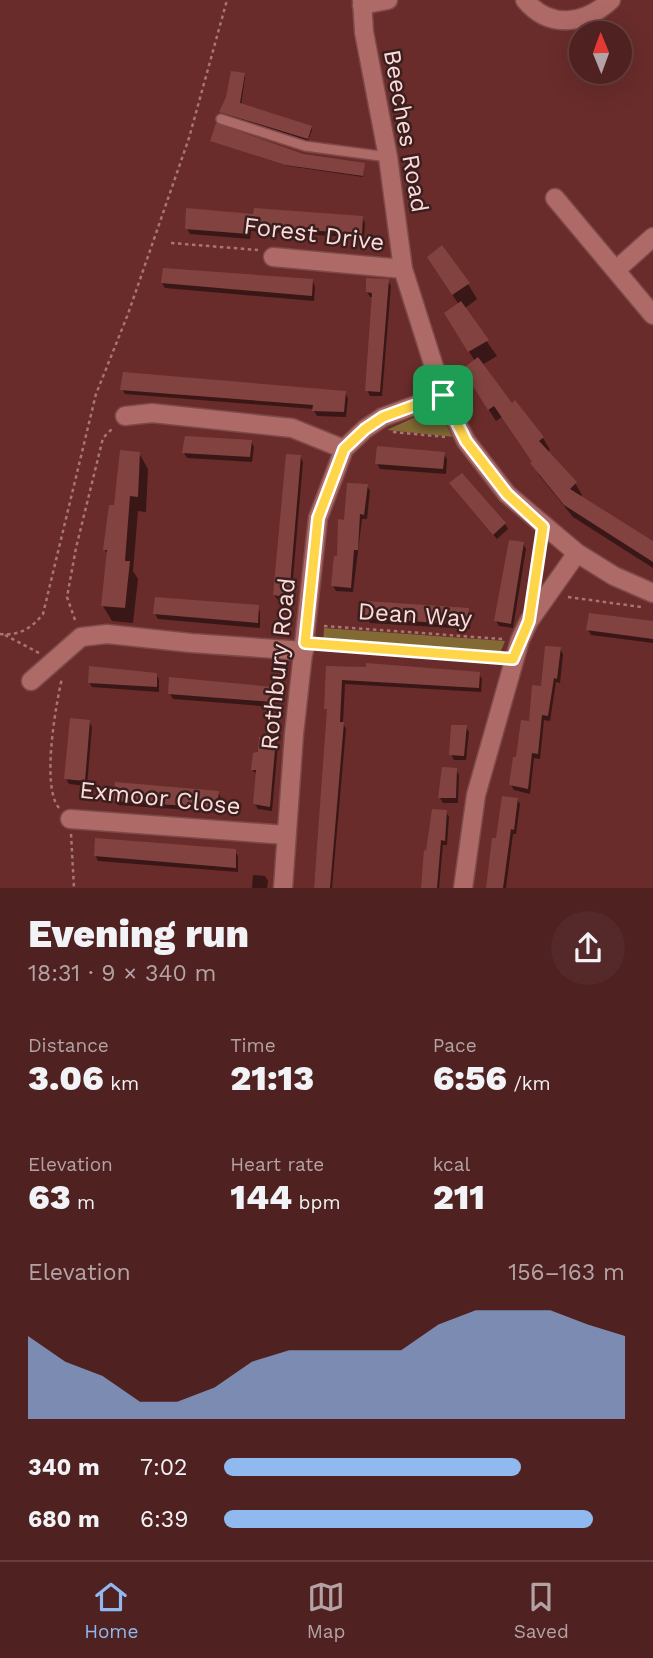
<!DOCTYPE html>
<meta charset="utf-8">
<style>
body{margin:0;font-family:"Work Sans",sans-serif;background:#552929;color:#f1f3f6;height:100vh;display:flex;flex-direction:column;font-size:26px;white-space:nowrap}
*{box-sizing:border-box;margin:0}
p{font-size:23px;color:#b3a3a5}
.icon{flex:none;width:38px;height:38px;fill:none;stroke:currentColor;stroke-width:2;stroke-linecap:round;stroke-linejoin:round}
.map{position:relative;height:888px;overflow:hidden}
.side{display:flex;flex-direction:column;background:#4f2120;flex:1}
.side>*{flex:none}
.needle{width:46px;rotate:359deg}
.tools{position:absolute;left:569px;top:21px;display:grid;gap:14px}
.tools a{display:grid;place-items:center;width:63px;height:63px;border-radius:50%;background:#4f2120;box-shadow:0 7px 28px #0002,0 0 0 2px #663e3e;font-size:35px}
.pin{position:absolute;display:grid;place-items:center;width:60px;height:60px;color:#fff;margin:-30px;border-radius:14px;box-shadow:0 4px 10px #0006}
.round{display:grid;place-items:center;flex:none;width:74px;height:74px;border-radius:37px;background:#552929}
.head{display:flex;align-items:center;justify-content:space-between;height:119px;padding:0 28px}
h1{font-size:38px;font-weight:800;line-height:52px}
.figures{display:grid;grid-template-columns:repeat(3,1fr);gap:10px;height:119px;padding:7px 28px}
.figures div{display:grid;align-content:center}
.figures b{font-size:35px;font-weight:800}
.figures small{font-size:19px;font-weight:400}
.figures p{font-size:19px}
.chart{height:196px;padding:14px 28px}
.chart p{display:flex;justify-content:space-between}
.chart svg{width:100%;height:126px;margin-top:7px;fill:#90b9f0;opacity:.7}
ul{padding:0 28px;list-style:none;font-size:23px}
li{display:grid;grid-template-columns:112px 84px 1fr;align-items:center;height:52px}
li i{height:18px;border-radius:9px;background:#90b9f0}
.tabs{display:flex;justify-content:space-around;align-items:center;height:98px;border-top:2px solid #663e3e;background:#4f2120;font-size:19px;color:#b3a3a5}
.tabs a{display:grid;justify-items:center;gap:4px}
.tabs .on{color:#90b9f0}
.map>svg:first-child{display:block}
</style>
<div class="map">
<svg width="653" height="888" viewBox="0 0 653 888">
<rect width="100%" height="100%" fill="#692c2a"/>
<path fill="#836a35" d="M 432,411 L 442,415 L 454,437 L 387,430 L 426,412 Z
M 324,628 L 505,641 L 499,656 L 323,643 Z"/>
<path fill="#0007" d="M 244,75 L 245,77 L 241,106 L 311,127 L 312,130 L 308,141 L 223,115 L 221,112 Z
M 211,141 L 364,164 L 363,177 L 288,166 Z
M 255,216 L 362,218 L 365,223 L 364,238 L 251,231 L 250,239 L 190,234 L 187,228 Z
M 438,273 L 468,284 L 477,299 L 464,309 L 497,356 L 482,365 L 511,406 L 543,438 L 550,450 L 547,452 L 575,483 L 582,495 L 580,497 L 653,543 L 653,568 L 573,517 L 539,475 L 533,463 L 502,417 L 496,421 L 471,382 L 475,361 L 455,330 L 459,305 Z
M 312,280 L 315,286 L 314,301 L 165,288 L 162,283 Z
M 388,281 L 391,286 L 382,396 L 370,396 L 367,390 L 373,297 L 370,297 L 367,292 Z
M 122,389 L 345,393 L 348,398 L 346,417 L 317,416 L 313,409 L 125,394 Z
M 187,438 L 251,441 L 254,447 L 252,462 L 187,458 L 184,453 Z
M 139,453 L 148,469 L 146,512 L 138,511 L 133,571 L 138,579 L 133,623 L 112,621 L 103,606 L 108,555 L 105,550 L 116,507 Z
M 444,454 L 447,459 L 446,474 L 380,469 L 377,463 Z
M 300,456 L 303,462 L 291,602 L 278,600 L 274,595 Z
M 367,486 L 370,491 L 367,519 L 362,519 L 353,592 L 336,591 L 333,586 L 338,558 Z
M 454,489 L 505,524 L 508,529 L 497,539 Z
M 523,544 L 526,549 L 513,628 L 499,626 L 496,621 Z
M 257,607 L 260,612 L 260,628 L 158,619 L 155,614 Z
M 468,610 L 471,615 L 470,629 L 370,623 L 367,617 Z
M 653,623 L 653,643 L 591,635 L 588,629 Z
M 560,649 L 563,654 L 560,683 L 556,682 L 550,721 L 544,720 L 540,759 L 534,758 L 530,794 L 514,790 L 511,785 L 518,759 L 543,688 Z
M 328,667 L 479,674 L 482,679 L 481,692 L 345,684 L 343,723 L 346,729 L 332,888 L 314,888 L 329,713 L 326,708 Z
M 156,674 L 159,680 L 159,692 L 92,687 L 89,682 Z
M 272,689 L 275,694 L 274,707 L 173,699 L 170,694 Z
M 89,721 L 92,727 L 87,786 L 69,784 L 66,779 Z
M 466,727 L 469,732 L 466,760 L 454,760 L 451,754 Z
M 275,740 L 278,745 L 272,811 L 258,809 L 255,804 L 258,775 L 252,770 L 260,754 Z
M 456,770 L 459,775 L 458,803 L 443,803 L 440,798 Z
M 218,792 L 221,798 L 219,812 L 118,805 L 115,800 Z
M 517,799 L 520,804 L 516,834 L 513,834 L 506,888 L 488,888 L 498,840 Z
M 446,812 L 449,817 L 447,845 L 443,845 L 439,888 L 423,888 Z
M 235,851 L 238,856 L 238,872 L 98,861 L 95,855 Z
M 253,875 L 265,876 L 268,881 L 267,888 L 252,888 Z"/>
<path fill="#824340" d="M 231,71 L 245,73 L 240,103 L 312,126 L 308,139 L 219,112 L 226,97 Z
M 216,123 L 303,154 L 365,163 L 363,176 L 285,165 L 210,141 Z
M 186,208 L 253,214 L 254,208 L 363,216 L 362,234 L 249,226 L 248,234 L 185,229 Z
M 442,245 L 470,283 L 452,295 L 427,257 Z
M 163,268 L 313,279 L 312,296 L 161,283 Z
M 366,278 L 389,279 L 380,392 L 365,391 L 372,293 L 366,292 Z
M 461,301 L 489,340 L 468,352 L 444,313 Z
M 478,357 L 512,403 L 515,400 L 544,437 L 539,441 L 577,482 L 570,489 L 653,541 L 653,562 L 564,505 L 530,463 L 532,462 L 494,406 L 488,410 L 462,369 Z
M 123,372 L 346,391 L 344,412 L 312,411 L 313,405 L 120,390 Z
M 185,436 L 252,440 L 250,457 L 182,453 Z
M 377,446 L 445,452 L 443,469 L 375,464 Z
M 120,450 L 140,452 L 138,497 L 130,496 L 125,561 L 130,561 L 125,608 L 101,606 L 107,550 L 103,550 L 109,505 L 114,505 Z
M 286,454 L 301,455 L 289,598 L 273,595 Z
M 462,473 L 506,523 L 493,535 L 449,483 Z
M 347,483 L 368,484 L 364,515 L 360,514 L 358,550 L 354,550 L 351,588 L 331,586 L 334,556 L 337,556 L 338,519 L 344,520 Z
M 509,540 L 524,542 L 511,624 L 494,621 Z
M 155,597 L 259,605 L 258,623 L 153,614 Z
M 366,601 L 469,608 L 468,625 L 365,618 Z
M 589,613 L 653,621 L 653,639 L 586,630 Z
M 545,646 L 561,647 L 557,679 L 554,678 L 548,716 L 542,715 L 538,754 L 532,753 L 528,789 L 509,785 L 513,757 L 516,757 L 521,720 L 529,721 L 532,685 L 541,686 Z
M 366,663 L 480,672 L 479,688 L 342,680 L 340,722 L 344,722 L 330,888 L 314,888 L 327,709 L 324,709 L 326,666 L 366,667 Z
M 89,666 L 157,673 L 157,687 L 88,683 Z
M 169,677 L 273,687 L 272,702 L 168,694 Z
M 70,718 L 90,720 L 85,781 L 64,779 Z
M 451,725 L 467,725 L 464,756 L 449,755 Z
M 259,737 L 276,738 L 270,807 L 253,804 L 256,770 L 251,770 L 253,753 L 258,752 Z
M 442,767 L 457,768 L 456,798 L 438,798 Z
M 115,782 L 219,791 L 217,808 L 113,801 Z
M 502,796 L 518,798 L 514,830 L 511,829 L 503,888 L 486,888 L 492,838 L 496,838 Z
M 432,809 L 447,810 L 445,841 L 441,840 L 437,888 L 421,888 L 424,850 L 426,851 Z
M 95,838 L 236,849 L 236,868 L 94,856 Z"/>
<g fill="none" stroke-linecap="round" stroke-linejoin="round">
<g stroke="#7d494a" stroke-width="12">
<path id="lane" d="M 221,119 L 305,146 L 388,157"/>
</g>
<g stroke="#7d494a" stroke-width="21">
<path id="street" d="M 362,0 L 364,32 L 388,157 L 403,269 L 443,395 L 466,441 L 507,494 L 577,553 L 614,576 L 653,593
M 525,0 C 550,30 585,24 611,0
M 362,5 L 388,0
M 555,198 L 653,315
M 273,257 L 403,269
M 616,270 L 653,237
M 125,416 L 152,413 L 292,428 L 344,449
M 31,681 L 81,637 L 107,634 L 191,643 L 304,651
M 70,819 L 286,835
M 283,888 L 294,734 L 318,518 L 344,449 L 365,429 L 383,417 L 443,395
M 463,888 L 476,795 L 520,640 L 529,621 L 577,553"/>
</g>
<path stroke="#a77674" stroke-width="2.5" stroke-dasharray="3.5 3.5" stroke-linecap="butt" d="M 171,243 L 258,250
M 393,432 L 445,437
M 535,583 L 541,544
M 568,597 L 641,607
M 75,620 L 67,597 L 76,548 L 103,438 L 114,427
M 324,626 L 503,639
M 0,634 C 19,636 32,628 43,614 L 96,394 L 128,314 L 189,138 L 227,0
M 5,635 L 39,653
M 321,645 L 496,658
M 59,808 C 41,787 56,704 62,678
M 71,834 L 74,888"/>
<use href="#lane" stroke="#ae6a66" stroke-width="9"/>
<use href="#street" stroke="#ae6a66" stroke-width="18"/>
</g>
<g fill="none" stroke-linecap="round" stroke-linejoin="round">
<g stroke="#fff" stroke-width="14">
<path id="route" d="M 443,395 L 466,441 L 507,494 L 543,527 L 529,621 L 513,659 L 305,643 L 318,518 L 344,449 L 365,429 L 383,417 Z"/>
</g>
<use href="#route" stroke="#ffd54a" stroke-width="9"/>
</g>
<g text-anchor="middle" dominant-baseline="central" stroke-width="5" stroke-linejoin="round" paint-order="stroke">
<g font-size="24" fill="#fcdcda" stroke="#3b1f1e">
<text transform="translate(406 131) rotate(80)">Beeches Road</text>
<text transform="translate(314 234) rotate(7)">Forest Drive</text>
<text transform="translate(415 615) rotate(4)">Dean Way</text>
<text transform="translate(278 664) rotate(-84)">Rothbury Road</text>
<text transform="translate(160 798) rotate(6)">Exmoor Close</text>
</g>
</g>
</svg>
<div class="tools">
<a><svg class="needle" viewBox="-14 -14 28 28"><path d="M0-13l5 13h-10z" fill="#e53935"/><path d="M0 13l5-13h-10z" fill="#b3a3a5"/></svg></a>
</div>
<div class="pin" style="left:443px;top:395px;background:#1e9e55"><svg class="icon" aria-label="arrive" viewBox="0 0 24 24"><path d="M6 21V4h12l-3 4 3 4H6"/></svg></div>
</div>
<section class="side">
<div class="head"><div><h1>Evening run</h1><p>18:31 · 9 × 340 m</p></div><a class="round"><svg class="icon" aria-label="share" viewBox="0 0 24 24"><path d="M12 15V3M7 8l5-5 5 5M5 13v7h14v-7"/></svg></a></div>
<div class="figures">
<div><p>Distance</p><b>3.06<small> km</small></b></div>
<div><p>Time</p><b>21:13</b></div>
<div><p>Pace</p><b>6:56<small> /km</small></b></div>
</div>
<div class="figures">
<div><p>Elevation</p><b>63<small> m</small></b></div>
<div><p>Heart rate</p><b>144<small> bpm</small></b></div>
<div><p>kcal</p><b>211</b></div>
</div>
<div class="chart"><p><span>Elevation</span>156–163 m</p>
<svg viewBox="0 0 160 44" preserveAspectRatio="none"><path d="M0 44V15L10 24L20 29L30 38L40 38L50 33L60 24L70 20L80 20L90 20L100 20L110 11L120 6L130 6L140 6L150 11L160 15V44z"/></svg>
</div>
<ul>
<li><b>340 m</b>7:02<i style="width:74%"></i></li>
<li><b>680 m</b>6:39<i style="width:92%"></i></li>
</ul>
</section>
<nav class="tabs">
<a class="on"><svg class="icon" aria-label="home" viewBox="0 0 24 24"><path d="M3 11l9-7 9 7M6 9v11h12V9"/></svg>Home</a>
<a><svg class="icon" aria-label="map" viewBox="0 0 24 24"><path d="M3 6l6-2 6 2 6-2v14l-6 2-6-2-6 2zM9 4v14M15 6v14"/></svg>Map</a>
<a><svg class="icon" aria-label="saved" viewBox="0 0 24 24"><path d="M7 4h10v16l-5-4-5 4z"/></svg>Saved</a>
</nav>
